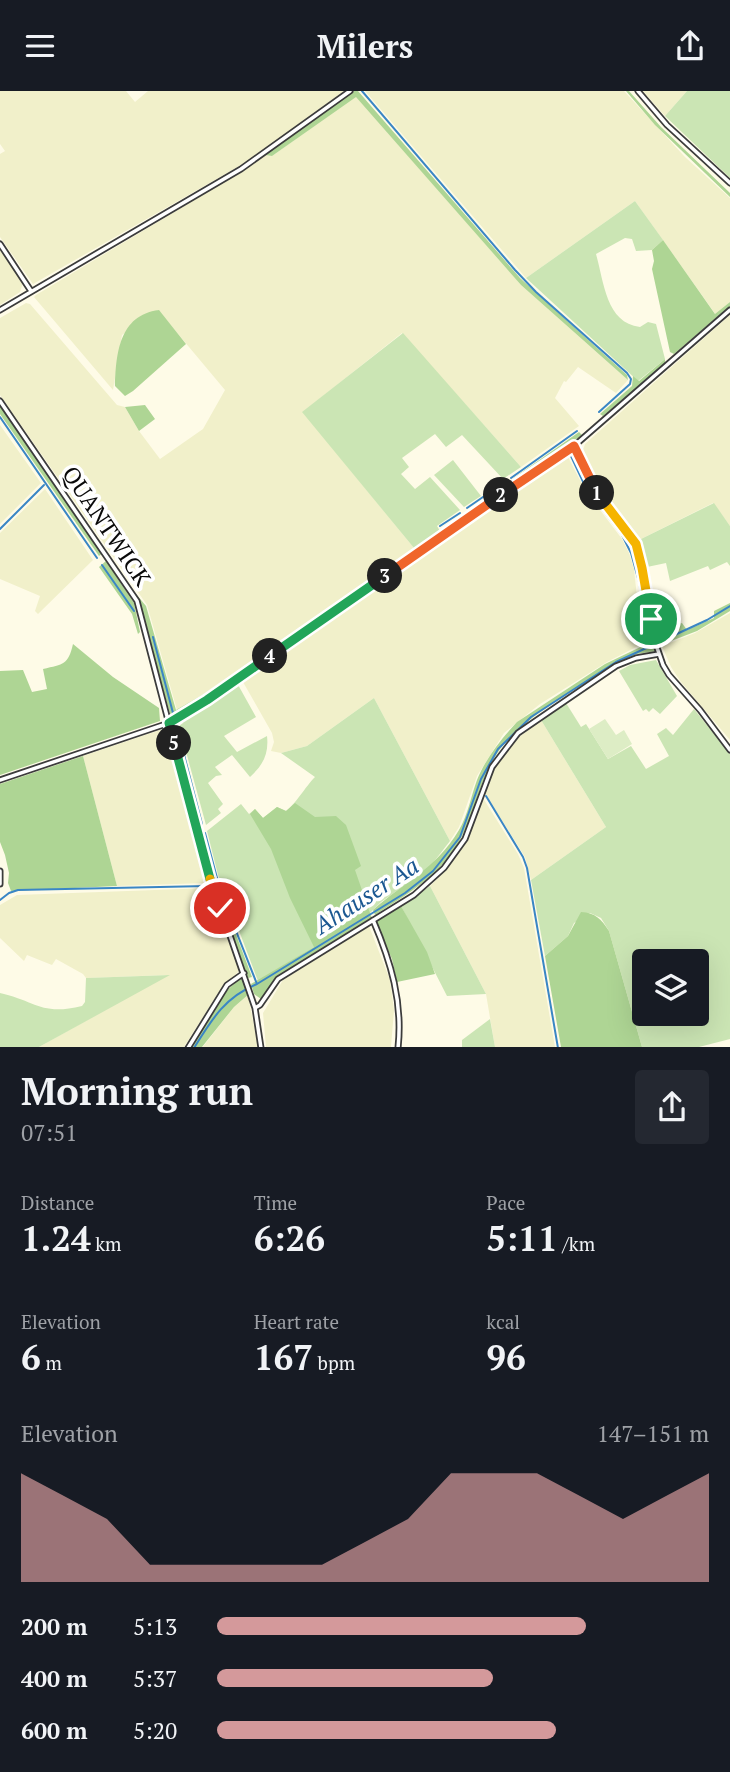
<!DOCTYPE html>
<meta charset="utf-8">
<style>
body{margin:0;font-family:"PT Serif",serif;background:#242831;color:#f1f3f6;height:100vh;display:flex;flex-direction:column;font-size:26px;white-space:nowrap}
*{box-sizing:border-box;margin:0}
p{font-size:23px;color:#9ea1a6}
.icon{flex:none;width:38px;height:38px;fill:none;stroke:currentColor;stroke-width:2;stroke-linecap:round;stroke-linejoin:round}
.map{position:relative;height:956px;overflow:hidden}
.sheet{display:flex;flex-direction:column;background:#171b24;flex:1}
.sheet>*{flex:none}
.buttons{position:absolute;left:632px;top:858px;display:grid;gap:14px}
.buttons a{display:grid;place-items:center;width:77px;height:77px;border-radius:7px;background:#171b24;box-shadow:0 7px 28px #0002;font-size:35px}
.pin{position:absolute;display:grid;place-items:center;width:60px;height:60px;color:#fff;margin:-30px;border:4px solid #fff;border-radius:50%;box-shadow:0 2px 7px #0007}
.km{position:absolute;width:35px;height:35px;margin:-18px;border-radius:50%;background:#222;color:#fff;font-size:19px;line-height:35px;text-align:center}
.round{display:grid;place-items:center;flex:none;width:74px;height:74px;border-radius:7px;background:#242831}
.head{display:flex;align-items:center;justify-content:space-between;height:119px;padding:0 21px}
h1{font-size:38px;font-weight:700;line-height:52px}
.metrics{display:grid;grid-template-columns:repeat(3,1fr);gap:10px;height:119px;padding:7px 21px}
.metrics div{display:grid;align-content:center}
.metrics b{font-size:35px;font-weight:700}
.metrics small{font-size:19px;font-weight:400}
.metrics p{font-size:19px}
.chart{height:196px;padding:14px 21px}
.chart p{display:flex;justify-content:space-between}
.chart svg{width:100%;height:126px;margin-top:7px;fill:#d4999b;opacity:.7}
ul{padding:0 21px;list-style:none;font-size:23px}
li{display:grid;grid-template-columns:112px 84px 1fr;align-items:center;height:52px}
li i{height:18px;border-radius:9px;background:#d4999b}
header{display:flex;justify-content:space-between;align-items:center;height:91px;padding:0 21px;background:#171b24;font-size:32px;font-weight:700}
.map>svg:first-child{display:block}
</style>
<header><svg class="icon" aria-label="menu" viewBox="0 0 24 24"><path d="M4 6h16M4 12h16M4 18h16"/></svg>Milers<svg class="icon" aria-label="share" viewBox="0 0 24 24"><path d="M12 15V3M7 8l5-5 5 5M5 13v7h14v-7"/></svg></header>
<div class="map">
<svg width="730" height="957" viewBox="0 0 730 957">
<rect width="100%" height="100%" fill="#fefbe7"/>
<path fill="#f1f0ca" d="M 0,0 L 126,0 L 135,11 L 148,0 L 344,0 L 248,70 L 33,193 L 0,146 L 0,63 L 5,60 L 0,53 Z
M 365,0 L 624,0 L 685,66 L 730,107 L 730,211 L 716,224 L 635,110 L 526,187 Z
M 643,0 L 687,0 L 665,25 Z
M 356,5 L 521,194 L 628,289 L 616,302 L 578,276 L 566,291 L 564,290 L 555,307 L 579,335 L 521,376 L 402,242 L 303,321 L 414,457 L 204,603 L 177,619 L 147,514 L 0,304 L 0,227 L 26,212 L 30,213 L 117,314 L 125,316 L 139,340 L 160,368 L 203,338 L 225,299 L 158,219 L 122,244 L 113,299 L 34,206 L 36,204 L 241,81 L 265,64 L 272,65 Z
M 0,157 L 23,192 L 20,201 L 0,214 Z
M 730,224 L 730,435 L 713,412 L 639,449 L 602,404 L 585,370 L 583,359 L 585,353 Z
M 0,334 L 41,392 L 0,433 Z
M 567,364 L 585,399 L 622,448 L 629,462 L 634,478 L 638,516 L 646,551 L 607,571 L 540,613 L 504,642 L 477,685 L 459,736 L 450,750 L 374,607 L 307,655 L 281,662 L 271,660 L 274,651 L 272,642 L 243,591 L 244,586 Z
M 45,398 L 93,469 L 38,523 L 35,520 L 40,505 L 0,488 L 0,442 Z
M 730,522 L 730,649 L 681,591 L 671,576 L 662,555 L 695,542 Z
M 541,629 L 606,736 L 531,789 L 525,766 L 484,701 L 494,677 L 509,654 Z
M 160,639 L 167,643 L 206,792 L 117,795 L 83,665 Z
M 483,707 L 518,763 L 524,777 L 555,956 L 495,956 L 486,903 L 430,795 L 442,783 L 460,760 L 473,735 Z
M 210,797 L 238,875 L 238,881 L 218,902 L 184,956 L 39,956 L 167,884 L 86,887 L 83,883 L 56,868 L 52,874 L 27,864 L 24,870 L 0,847 L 0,814 L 17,804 Z
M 369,835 L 390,889 L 394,919 L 391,956 L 266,956 L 263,922 L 283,889 Z
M 248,904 L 258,956 L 202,957 L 234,916 Z"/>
<path fill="#cbe5b4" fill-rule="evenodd" d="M 687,0 L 730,0 L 730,87 L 665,25 Z
M 635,110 L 663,149 L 652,159 L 636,160 L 632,148 L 625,147 L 596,163 C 604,191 606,232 640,236 L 648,231 L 656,233 L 665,268 L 638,290 L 526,187 Z
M 403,242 L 521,376 L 503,388 L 462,344 L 446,356 L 435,343 L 402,367 L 409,376 L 401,383 L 415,398 L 430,386 L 460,419 L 437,435 L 440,440 L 414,457 L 302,321 Z
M 453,369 L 481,405 L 464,416 L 434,384 Z
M 714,412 L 730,435 L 730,475 L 727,471 L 710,479 L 708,475 L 670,490 L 666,472 L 647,476 L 639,449 Z
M 656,569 L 677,605 L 660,623 L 653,617 L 649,621 L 646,618 L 643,620 L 619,580 L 630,574 Z
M 237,592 L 256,626 L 224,645 L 237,661 L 267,645 C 269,663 263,674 250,686 L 232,664 L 215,676 L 222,684 L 216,685 L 208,692 L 223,713 L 218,718 L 221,722 L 206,734 L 179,635 L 183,632 L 184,627 Z
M 374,607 L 450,750 L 429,777 L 381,811 L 370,822 L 258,890 L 218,784 L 207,740 L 241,713 L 249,723 L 255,718 L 263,727 L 277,716 L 286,720 C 294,715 306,695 315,686 L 281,662 L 307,655 Z
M 566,612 L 581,636 L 586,633 L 608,668 L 631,655 L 646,678 L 669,665 L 657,643 L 666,637 L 673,644 L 694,618 L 730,663 L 730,948 L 699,956 L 642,956 L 609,840 L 601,827 L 590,822 L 574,832 L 568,845 L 545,865 L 531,789 L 606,736 L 541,629 ZM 644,870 L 696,870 L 696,922 L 644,922 Z
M 430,795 L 486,903 L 447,905 L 401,815 Z
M 170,884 L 39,956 L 0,956 L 0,902 C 36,910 41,925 82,915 L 85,911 L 86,887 Z
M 490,928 L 495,956 L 462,956 L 462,949 Z"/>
<path fill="#aed594" d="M 354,0 L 358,0 L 520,187 L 627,284 L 628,289 L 521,194 L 356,6 L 272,65 L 265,64 Z
M 626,0 L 629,0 L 661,36 L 730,102 L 730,106 L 655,34 Z
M 663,149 L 715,223 L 730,211 L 730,215 L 674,263 L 670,261 L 652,178 L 654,170 L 652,159 Z
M 159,219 L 186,253 L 133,300 L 125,305 L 115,295 C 116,263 119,224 159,219 Z
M 665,268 L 665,273 L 603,325 L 600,323 L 632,295 L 633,285 L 639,290 Z
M 0,314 L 103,462 L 99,465 L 0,323 Z
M 145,314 L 155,328 L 139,340 L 125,316 Z
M 579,341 L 582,344 L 511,393 L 508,393 L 508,391 Z
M 463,424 L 462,427 L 272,560 L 270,558 Z
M 106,470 L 134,512 L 140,541 L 138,543 L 132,523 L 99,476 Z
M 136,503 L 146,515 L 176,619 L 204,603 L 265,561 L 266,564 L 202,609 L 171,626 Z
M 730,512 L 730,520 L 697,540 L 658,555 L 655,540 L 682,532 L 687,539 L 714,527 L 714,520 Z
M 653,550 L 656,560 L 637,563 L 623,569 C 585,592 523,625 498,661 C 480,687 476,718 462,745 C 444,782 408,803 375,824 L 373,819 C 405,790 435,779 459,739 C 468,724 471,705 477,689 C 486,667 501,648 517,631 L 605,573 Z
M 73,553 L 113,586 L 159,617 L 160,630 L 0,684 L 0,580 L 23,579 L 32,601 L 47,598 L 43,578 C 64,573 68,574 73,553 Z
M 83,665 L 117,795 L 11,800 L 8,792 L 9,782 L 5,764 L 0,751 L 0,693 Z
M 295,712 L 315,726 L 336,725 L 346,734 L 361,775 L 355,779 L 372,828 L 277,888 L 261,908 L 254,903 L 251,893 L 314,856 L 290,807 L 271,758 L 250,723 L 255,718 L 263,727 L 277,716 L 286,720 Z
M 201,746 L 204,746 L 217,793 L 252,886 L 248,887 L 219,807 Z
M 401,815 L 427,861 L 435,883 L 397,891 L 392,868 L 376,831 Z
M 581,821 C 596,822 601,828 609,840 L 642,956 L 561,956 L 545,865 L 568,845 Z
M 244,886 L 249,903 L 234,916 L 202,956 L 192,957 C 205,934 220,898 244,886 Z"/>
<path fill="#ddedc5" d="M 605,628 L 616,644 L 624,639 L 632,653 L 608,668 L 589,638 Z"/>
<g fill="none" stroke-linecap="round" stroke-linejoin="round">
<path stroke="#3a86c5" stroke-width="2" d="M 362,0 L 515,179 L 536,201 L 627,282 L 631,288 L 630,293 L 599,321
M 0,326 L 97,467
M 570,363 L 586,397 L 622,444 L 631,462 L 639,491 L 648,549
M 511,387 L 577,340
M 467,417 L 499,395
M 440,435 L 460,422
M 0,438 L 44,394
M 102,474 L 134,520
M 153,546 L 173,622
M 176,633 L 202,733
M 486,705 L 523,766 L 527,777 L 558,957
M 205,742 L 221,802 L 257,893
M 0,809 L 9,802 L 18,799 L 207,795
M 194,957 C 212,928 225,906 257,893 L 405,802 L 433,780 L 460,746 L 481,688 L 498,658 L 531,626 L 616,571 L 707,529 L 730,515"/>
<g stroke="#3c3c3c" stroke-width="7">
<path id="street" d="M 638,0 L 667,34 L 730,92
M 0,153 L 31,200
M 0,219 L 241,78 L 350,0
M 0,310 L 137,510 L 206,775 L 255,917 L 261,957
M 574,355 L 592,394 L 636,453 L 642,477 L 654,548 L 663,574 L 669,584 L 700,619 L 730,659
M 0,689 L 169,632 L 207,609 L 574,355 L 730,219
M 0,780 L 0,793
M 373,829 C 391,871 403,911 398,957
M 255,917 L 260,914 L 278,888 L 414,804 L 444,777 L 465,748 L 492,676 L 518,642 L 616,575 L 636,567 L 659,563
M 188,957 L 227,894 L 244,882"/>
</g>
<use href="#street" stroke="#fff" stroke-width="3.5"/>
</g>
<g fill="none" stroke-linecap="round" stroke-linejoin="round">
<g stroke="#fff" stroke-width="14">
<path id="split-1" d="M 597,402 L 636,453 L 642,477 L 651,528"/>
</g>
<g stroke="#fff" stroke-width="14">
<path id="split-2" d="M 501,404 L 574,355 L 597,402"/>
</g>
<g stroke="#fff" stroke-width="14">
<path id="split-3" d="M 385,485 L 501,404"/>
</g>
<g stroke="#fff" stroke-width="14">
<path id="split-4" d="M 270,565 L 385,485"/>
</g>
<g stroke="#fff" stroke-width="14">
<path id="split-5" d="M 174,652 L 169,632 L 207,609 L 270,565"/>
</g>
<g stroke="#fff" stroke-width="14">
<path id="split-6" d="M 174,652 L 210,788"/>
</g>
<g stroke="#fff" stroke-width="14">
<path id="split-7" d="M 210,788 L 220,817"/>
</g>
<use href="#split-1" stroke="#f5b400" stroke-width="9"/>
<use href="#split-2" stroke="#f0652b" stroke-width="9"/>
<use href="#split-3" stroke="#f0652b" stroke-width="9"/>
<use href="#split-4" stroke="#22a559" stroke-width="9"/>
<use href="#split-5" stroke="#22a559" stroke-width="9"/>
<use href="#split-6" stroke="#22a559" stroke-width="9"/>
<use href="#split-7" stroke="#f5b400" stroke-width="9"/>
</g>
<g text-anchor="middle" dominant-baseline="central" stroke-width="7" stroke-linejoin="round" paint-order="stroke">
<g font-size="23" fill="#090909" stroke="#fff">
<text transform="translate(107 435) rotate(56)">QUANTWICK</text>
</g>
<g font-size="24" font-style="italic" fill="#1b5892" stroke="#fff">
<text transform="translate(366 804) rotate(-33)">Ahauser Aa</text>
</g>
</g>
</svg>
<div class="buttons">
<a><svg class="icon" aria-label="layers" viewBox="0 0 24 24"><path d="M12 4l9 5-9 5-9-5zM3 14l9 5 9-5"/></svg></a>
</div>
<div class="pin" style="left:651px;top:528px;background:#1e9e55"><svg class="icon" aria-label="arrive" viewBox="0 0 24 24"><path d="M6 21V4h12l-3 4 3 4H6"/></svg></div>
<div class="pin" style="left:220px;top:817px;background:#d93025"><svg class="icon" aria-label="check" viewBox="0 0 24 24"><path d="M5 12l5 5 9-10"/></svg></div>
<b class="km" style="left:597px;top:402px">1</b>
<b class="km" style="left:501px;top:404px">2</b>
<b class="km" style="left:385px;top:485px">3</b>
<b class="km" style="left:270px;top:565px">4</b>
<b class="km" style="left:174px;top:652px">5</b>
</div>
<section class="sheet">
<div class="head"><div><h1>Morning run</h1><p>07:51</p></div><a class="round"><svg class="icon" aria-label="share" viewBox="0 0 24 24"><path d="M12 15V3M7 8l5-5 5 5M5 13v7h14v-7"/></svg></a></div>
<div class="metrics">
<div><p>Distance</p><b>1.24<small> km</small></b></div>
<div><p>Time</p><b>6:26</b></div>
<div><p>Pace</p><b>5:11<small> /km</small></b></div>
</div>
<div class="metrics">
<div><p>Elevation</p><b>6<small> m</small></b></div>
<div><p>Heart rate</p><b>167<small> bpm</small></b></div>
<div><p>kcal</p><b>96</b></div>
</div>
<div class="chart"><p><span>Elevation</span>147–151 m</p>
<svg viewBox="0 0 160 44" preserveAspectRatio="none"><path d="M0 44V6L10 14L20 22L30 38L40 38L50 38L60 38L70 38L80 30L90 22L100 6L110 6L120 6L130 14L140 22L150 14L160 6V44z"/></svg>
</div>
<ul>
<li><b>200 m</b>5:13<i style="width:75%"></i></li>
<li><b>400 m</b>5:37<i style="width:56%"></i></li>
<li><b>600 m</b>5:20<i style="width:69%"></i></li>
</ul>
</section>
